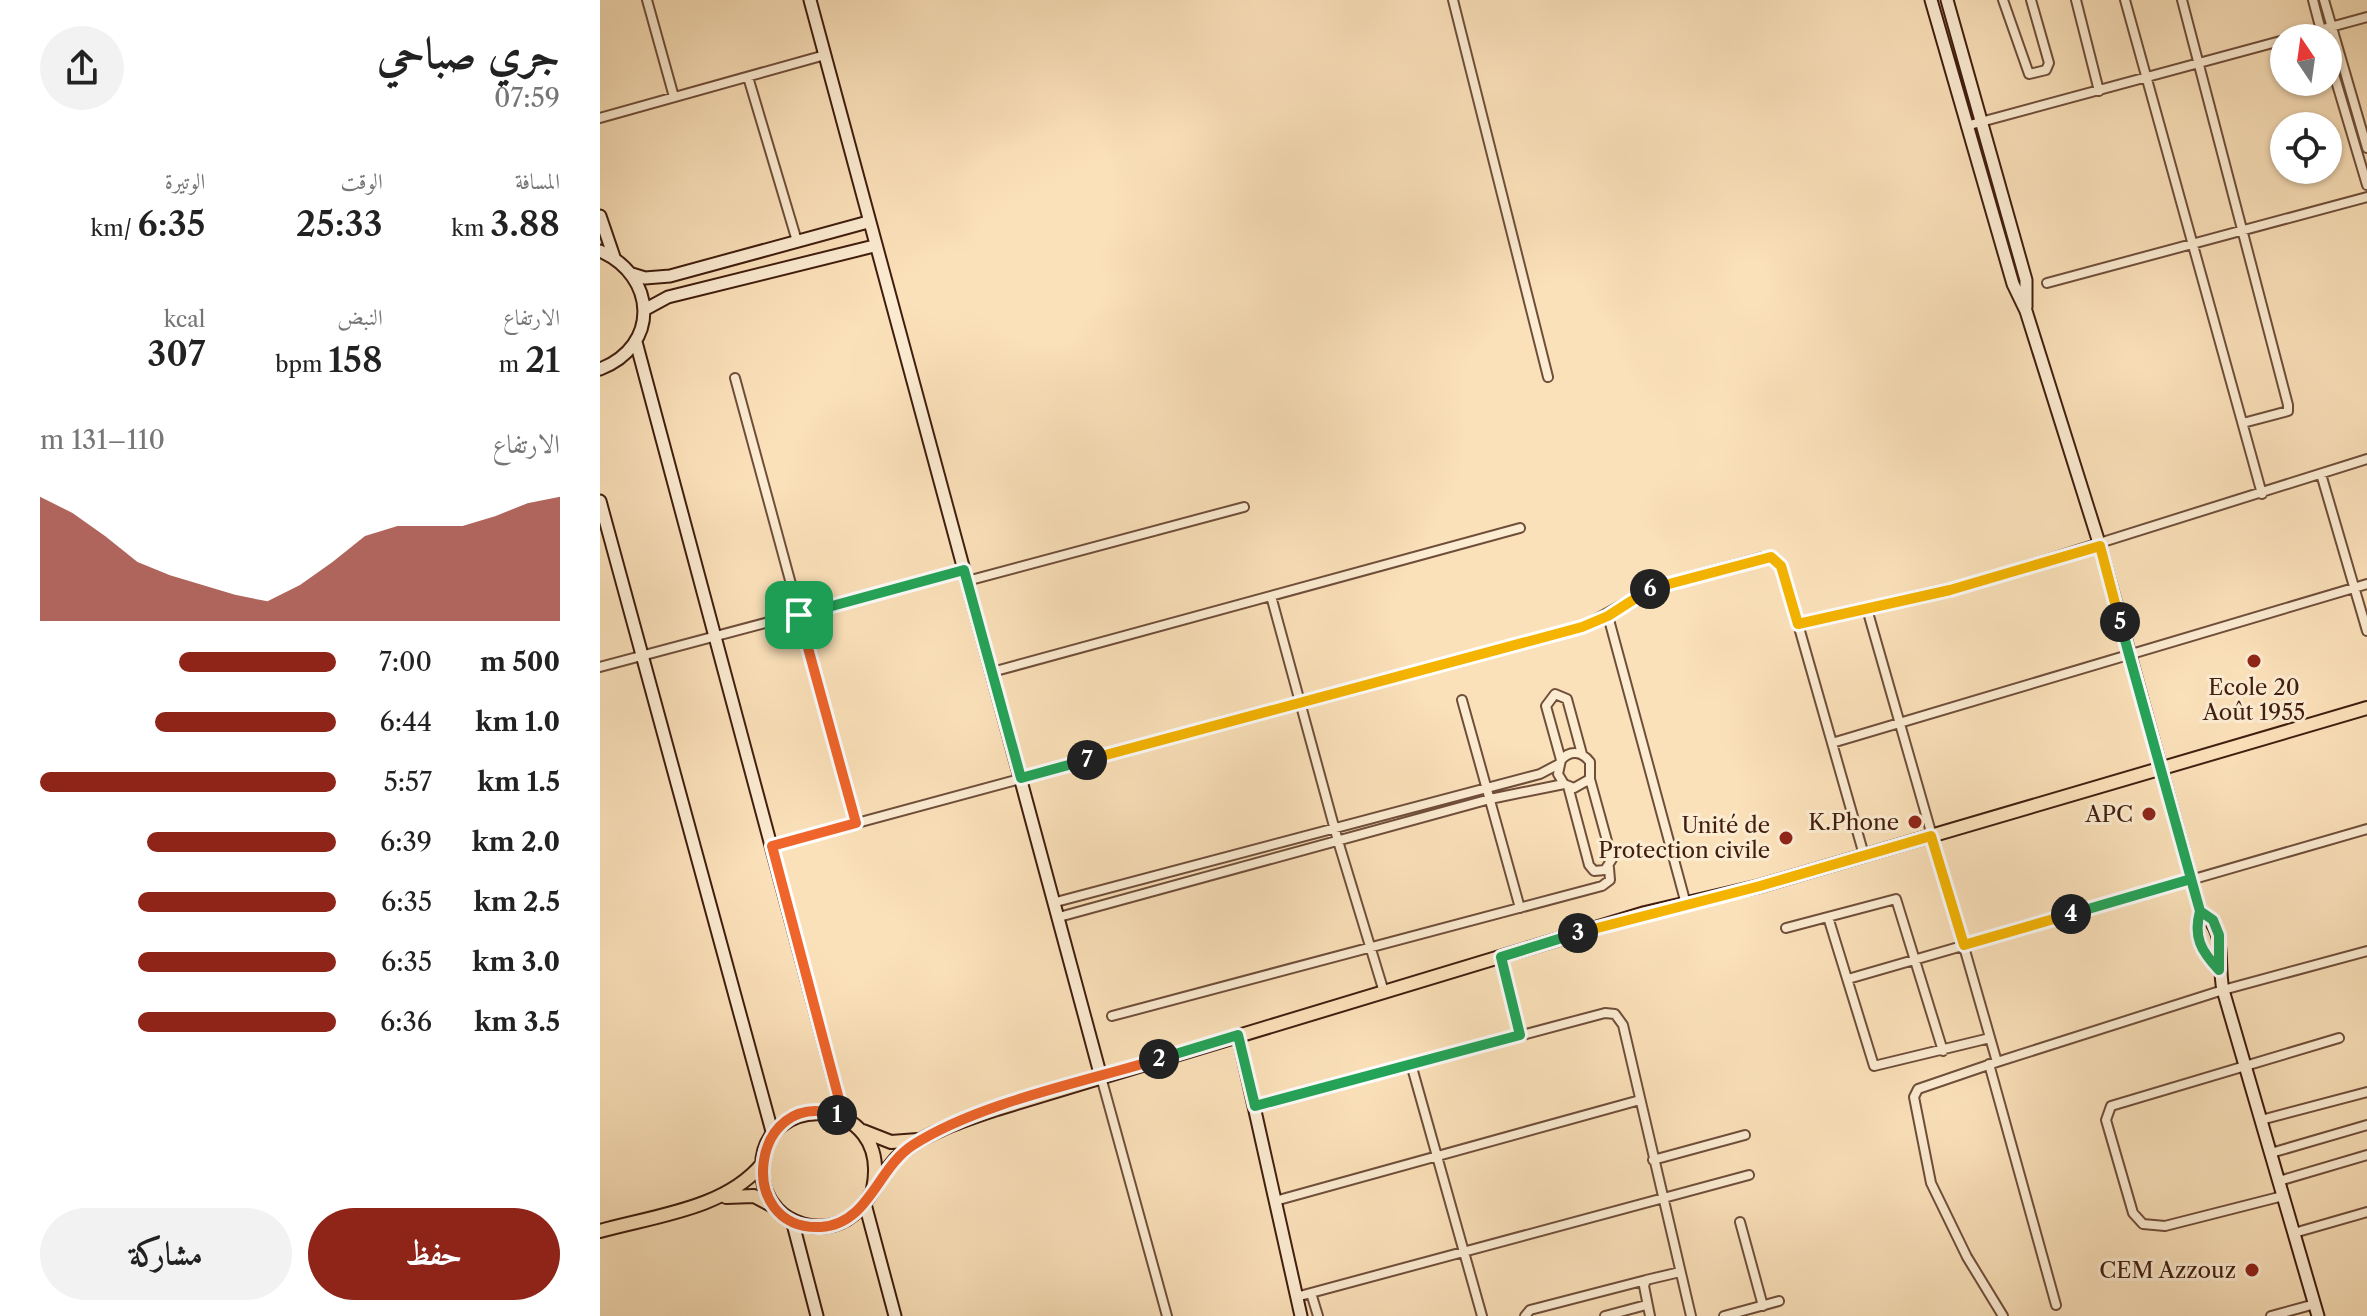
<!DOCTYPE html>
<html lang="ar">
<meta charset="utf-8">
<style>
body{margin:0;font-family:"Libre Caslon Text",Amiri,serif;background:#f2f2f2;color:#222;direction:rtl;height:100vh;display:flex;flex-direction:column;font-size:30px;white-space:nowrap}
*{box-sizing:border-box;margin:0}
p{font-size:26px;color:#767676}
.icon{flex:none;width:44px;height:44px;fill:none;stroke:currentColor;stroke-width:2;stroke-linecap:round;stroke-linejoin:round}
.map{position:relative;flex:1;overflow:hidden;direction:ltr}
.side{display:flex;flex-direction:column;background:#fff;width:600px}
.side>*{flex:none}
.needle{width:52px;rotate:347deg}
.tools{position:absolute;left:1670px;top:24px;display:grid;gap:16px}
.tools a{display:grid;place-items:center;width:72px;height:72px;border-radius:50%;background:#fff;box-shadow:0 2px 6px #0004;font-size:40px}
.pin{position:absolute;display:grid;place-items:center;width:68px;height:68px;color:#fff;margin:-34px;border-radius:16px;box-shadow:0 4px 12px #0006}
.km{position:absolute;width:40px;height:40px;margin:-20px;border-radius:50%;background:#222;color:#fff;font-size:22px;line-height:40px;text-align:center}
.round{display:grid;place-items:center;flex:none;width:84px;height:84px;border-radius:42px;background:#f2f2f2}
.overview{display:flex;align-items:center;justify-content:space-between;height:136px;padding:0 40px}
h1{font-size:44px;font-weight:600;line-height:60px}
.figures{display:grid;grid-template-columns:repeat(3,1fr);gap:12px;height:136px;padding:8px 40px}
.figures div{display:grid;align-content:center}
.figures b{font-size:34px;font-weight:600}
.figures small{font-size:22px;font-weight:400}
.figures p{font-size:22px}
.chart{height:224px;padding:16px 40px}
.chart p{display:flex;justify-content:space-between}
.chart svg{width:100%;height:144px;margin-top:8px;fill:#8f2418;opacity:.7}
.primary-button{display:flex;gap:16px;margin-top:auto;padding:16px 40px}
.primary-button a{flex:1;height:92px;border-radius:48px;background:#8f2418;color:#fff;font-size:32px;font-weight:600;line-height:92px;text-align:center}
.primary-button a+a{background:#f2f2f2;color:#222}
ul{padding:0 40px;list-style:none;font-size:26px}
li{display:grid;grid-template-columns:128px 96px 1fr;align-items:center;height:60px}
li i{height:20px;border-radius:10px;background:#8f2418}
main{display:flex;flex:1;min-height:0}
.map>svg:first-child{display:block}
</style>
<main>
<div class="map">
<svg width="1767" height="1316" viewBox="0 0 1767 1316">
<rect width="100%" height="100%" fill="#fbe1ba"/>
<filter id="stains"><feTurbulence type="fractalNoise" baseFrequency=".0025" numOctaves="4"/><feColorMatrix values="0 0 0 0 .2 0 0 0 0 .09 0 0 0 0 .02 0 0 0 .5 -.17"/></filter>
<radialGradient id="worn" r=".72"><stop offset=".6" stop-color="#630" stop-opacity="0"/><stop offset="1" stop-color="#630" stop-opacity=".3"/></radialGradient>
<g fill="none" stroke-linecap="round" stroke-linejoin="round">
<g stroke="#6f4e3a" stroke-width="12">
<path id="street" d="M 47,0 L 74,97
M 853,0 L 948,377
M 1403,0 L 1429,74 L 1446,70 L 1449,63 L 1431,0
M 1476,0 L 1499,91
M 1525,0 L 1662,494
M 1582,0 L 1688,405 L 1688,411 L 1643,423
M 1713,0 L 1723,38
M 1724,0 L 1767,148
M 1690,38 L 1767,17
M 1728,54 L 1767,185
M 148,77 L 197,241
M 0,118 L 225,55
M 1366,126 L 1684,40
M 1447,283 L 1767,197
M 135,378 L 256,823
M 1721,474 L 1767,631
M 367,581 L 644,507
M 671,596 L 738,841 L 784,992
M 1267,609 L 1397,1062 L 1623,990 L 1767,951
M 1008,616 L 1086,904
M 1198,624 L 1264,855
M 0,667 L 364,570
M 392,672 L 920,528
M 862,700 L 920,908
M 1232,743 L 1767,584
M 961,760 C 970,750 982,751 990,762 L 990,779 L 974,788 L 964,784 L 958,774 L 961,760 L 946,706 L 955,694 L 967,699 L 982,754
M 968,786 L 989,865 L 994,871 L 1005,870 L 1012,859 L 990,779
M 172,846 L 982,627 L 1056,586 L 1163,557 L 1175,559 L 1181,566 L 1198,624 L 1350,590 L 1767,459
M 456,902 L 940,774 L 959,764
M 459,917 L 890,799 L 964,784
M 1228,917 L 1274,1066 L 1390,1038
M 1186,928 L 1296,899 L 1343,1051
M 901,957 L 920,1035
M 1248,979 L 1767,829
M 512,1016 L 1002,886 L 1010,880 L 1009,868
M 1397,1062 L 1318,1089 L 1314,1097 L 1331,1183 L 1367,1257 L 1403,1316
M 811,1064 L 882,1316
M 1389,1064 L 1456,1305
M 501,1077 L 567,1316
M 655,1106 L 1005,1013 L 1015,1014 L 1023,1025 L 1091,1316
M 1661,1120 L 1767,1092
M 1671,1153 L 1767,1125
M 1053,1160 L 1145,1135
M 1679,1181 L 1767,1155
M 1683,1196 L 1565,1226 L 1543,1224 L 1533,1213 L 1506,1120 L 1511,1106 L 1739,1038
M 675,1201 L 1040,1100
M 1140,1222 L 1163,1306
M 1694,1233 L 1767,1212
M 711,1293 L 718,1316
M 696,1297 L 1149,1175
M 925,1316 L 930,1310 L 1046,1280
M 1005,1316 L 1046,1305
M 1050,1316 L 1044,1286 L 1046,1280 L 1080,1272
M 1124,1316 L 1179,1301
M 1671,1316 L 1715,1304"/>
</g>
<g stroke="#401d0f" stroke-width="15">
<path id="secondary" d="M 210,0 L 501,1077
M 1331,0 L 1413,284 L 1426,311 L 1500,546 L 1600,911 C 1593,937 1601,951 1619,970
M 1347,0 L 1426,280 L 1426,307
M 0,216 L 14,257
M 0,251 C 57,276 60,346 0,369
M 32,274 L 45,278 L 70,276 L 268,222
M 44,310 L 68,297 L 274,246
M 36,342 L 244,1118
M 0,501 L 173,1135
M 1600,911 C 1628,931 1617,961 1623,990 L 1718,1316
M 638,1035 L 701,1316
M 265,1204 L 295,1316
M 192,1220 L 217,1316"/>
</g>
<g stroke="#401d0f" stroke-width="16">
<path id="primary" d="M 263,1131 L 291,1142 L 318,1140
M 273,1189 C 293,1093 159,1090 162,1170 C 162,1185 167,1198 177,1209 C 191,1224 214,1230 233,1225 C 269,1216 276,1174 303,1152 C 329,1131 365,1120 397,1109 L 1045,913 L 1160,886 L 1767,708
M 126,1197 L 154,1196 L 173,1206
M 0,1231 C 53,1216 125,1209 162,1164"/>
</g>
<use href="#street" stroke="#fcecd2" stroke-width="8"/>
<use href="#secondary" stroke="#fcecd2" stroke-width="11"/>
<use href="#primary" stroke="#fbe1ba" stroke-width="12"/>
</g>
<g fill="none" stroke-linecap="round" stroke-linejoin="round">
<g stroke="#fff" stroke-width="16">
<path id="split-1" d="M 199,615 L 256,823 L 172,846 L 244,1118 L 237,1115"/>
</g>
<g stroke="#fff" stroke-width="16">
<path id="split-2" d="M 237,1115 C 152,1086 132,1231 221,1227 C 269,1224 277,1168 313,1145 C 378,1103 484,1082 559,1059"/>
</g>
<g stroke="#fff" stroke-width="16">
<path id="split-3" d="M 559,1059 L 638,1035 L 655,1106 L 920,1035 L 901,957 L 978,933"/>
</g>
<g stroke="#fff" stroke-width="16">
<path id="split-4" d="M 978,933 L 1160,886 L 1331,836 L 1364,945 L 1471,914"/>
</g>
<g stroke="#fff" stroke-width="16">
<path id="split-5" d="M 1471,914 L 1591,879 L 1600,911 L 1613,920 L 1619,935 L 1619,970 C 1601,951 1593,937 1600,911 L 1520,622"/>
</g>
<g stroke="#fff" stroke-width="16">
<path id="split-6" d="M 1050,589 L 1171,557 L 1181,566 L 1198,624 L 1350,590 L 1500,546 L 1520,622"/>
</g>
<g stroke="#fff" stroke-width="16">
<path id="split-7" d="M 487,760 L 982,627 L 1008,616 L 1050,589"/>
</g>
<g stroke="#fff" stroke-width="16">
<path id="split-8" d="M 199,615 L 364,570 L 421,778 L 487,760"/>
</g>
<use href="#split-1" stroke="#f0652b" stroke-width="10"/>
<use href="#split-2" stroke="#f0652b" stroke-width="10"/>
<use href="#split-3" stroke="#22a559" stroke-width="10"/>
<use href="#split-4" stroke="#f5b400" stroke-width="10"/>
<use href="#split-5" stroke="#22a559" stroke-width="10"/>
<use href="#split-6" stroke="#f5b400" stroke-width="10"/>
<use href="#split-7" stroke="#f5b400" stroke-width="10"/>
<use href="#split-8" stroke="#22a559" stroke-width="10"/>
</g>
<g fill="#8f2418" stroke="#fcecd2" stroke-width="3">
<circle cx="1654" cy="661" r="8"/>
<circle cx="1549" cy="814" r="8"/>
<circle cx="1315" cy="822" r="8"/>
<circle cx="1186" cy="838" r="8"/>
<circle cx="1652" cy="1270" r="8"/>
</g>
<g text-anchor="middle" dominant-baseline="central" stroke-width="6" stroke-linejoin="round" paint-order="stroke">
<g font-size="22" fill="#401d0f" stroke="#fcecd2" text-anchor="end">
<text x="1654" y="687" text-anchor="middle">Ecole 20<tspan x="1654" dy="25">Août 1955</tspan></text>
<text x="1533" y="814">APC</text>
<text x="1299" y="822">K.Phone</text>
<text x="1170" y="825">Unité de<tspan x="1170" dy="25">Protection civile</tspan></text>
<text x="1636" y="1270">CEM Azzouz</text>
</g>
</g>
<rect width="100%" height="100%" filter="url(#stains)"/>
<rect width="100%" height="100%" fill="url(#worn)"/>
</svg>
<div class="tools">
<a><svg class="needle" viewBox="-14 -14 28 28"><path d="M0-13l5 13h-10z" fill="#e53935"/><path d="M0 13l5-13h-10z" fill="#767676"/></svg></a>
<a><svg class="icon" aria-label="locate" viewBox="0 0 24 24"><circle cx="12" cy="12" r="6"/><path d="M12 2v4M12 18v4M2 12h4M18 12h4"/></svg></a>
</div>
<div class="pin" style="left:199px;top:615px;background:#1e9e55"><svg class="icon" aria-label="arrive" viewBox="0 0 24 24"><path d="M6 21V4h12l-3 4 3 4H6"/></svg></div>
<b class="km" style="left:237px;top:1115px">1</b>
<b class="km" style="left:559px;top:1059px">2</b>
<b class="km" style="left:978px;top:933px">3</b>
<b class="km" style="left:1471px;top:914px">4</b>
<b class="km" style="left:1520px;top:622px">5</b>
<b class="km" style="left:1050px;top:589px">6</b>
<b class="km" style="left:487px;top:760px">7</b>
</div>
<section class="side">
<div class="overview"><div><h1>جري صباحي</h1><p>07:59</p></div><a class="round"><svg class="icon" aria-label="share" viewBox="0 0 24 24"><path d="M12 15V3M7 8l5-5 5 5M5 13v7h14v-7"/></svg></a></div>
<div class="figures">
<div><p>المسافة</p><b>3.88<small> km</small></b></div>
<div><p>الوقت</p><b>25:33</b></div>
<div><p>الوتيرة</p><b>6:35<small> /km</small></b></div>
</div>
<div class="figures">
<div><p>الارتفاع</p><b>21<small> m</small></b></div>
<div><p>النبض</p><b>158<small> bpm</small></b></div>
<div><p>kcal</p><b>307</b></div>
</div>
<div class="chart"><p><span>الارتفاع</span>110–131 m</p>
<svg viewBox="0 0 160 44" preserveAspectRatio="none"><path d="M0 44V6L10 11L20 18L30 26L40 30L50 33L60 36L70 38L80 33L90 26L100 18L110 15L120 15L130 15L140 12L150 8L160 6V44z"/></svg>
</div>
<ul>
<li><b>500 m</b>7:00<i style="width:53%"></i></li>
<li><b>1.0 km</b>6:44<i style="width:61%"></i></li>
<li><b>1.5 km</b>5:57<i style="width:100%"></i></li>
<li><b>2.0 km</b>6:39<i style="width:64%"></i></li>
<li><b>2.5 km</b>6:35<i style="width:67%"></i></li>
<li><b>3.0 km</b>6:35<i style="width:67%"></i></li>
<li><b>3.5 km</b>6:36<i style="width:67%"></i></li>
</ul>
<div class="primary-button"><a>حفظ</a><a>مشاركة</a></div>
</section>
</main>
